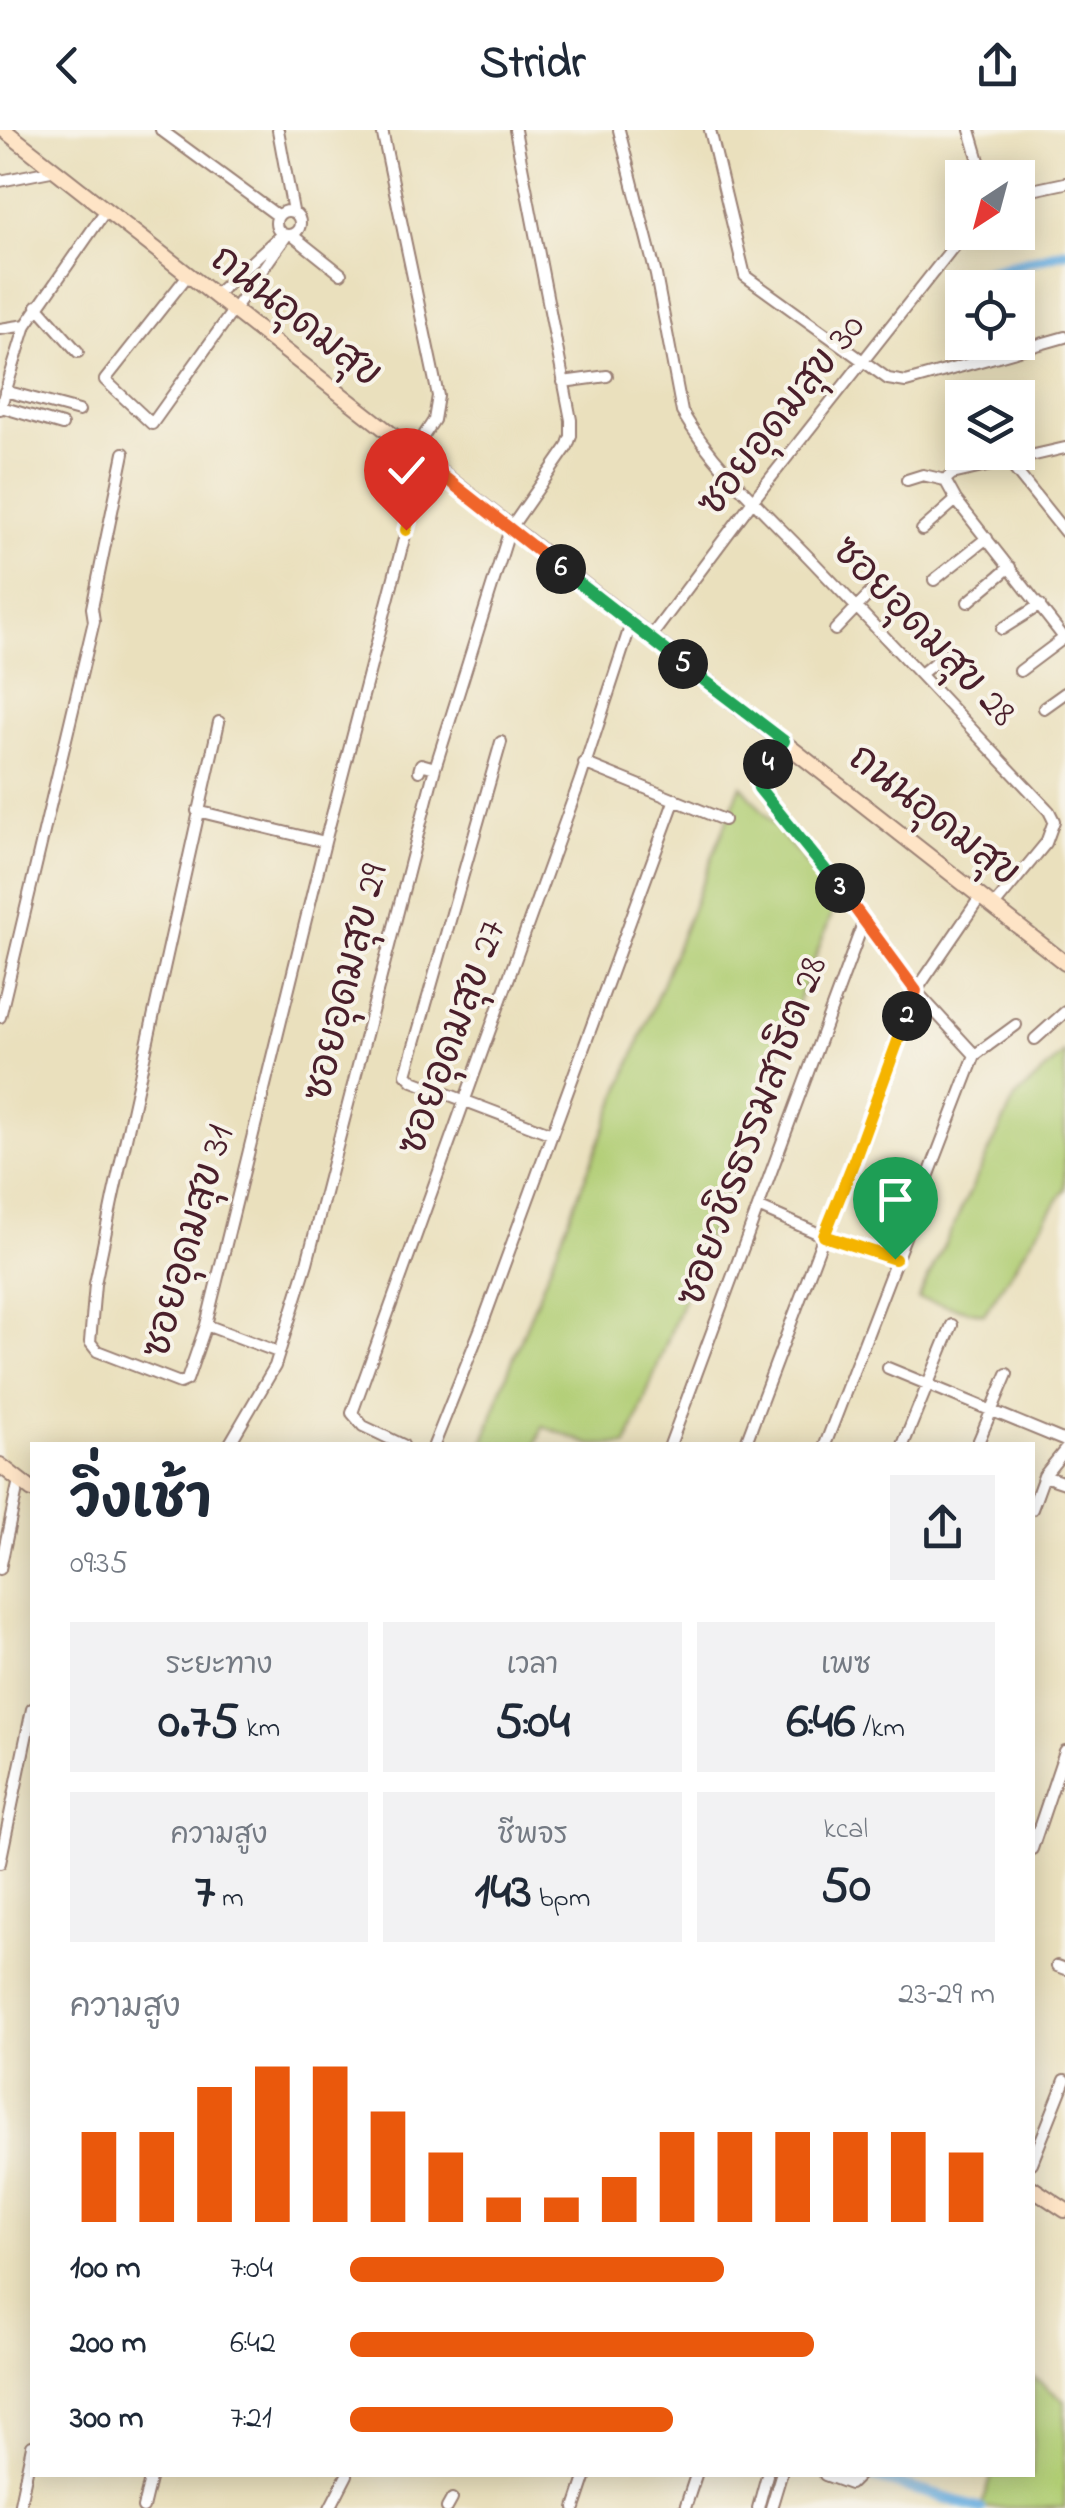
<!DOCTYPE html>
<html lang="th">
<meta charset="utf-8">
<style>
body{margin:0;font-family:"Indie Flower","Playpen Sans Thai",sans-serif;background:#f2f2f3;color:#1f2937;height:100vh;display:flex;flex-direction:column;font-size:38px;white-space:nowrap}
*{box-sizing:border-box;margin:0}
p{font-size:32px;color:#747a83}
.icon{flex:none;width:55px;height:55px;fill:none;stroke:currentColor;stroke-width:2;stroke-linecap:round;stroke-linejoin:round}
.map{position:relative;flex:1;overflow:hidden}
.details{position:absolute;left:30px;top:1312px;width:1005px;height:1035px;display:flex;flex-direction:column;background:#fff;border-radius:0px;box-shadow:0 5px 25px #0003}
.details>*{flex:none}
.needle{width:65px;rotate:216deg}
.controls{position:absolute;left:945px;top:30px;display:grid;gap:20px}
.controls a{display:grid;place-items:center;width:90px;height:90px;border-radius:0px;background:#fff;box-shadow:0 5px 25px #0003;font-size:50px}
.pin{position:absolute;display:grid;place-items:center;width:85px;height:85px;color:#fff;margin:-102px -42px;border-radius:50% 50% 50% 0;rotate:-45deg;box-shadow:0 0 10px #0007}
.pin .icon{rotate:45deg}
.km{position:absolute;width:50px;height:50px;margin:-25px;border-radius:50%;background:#222;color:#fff;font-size:28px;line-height:50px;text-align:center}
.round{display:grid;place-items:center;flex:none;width:105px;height:105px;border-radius:0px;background:#f2f2f3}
.head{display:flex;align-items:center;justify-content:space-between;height:170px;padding:0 40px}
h1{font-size:55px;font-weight:700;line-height:75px}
.metrics{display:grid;grid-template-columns:repeat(3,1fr);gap:15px;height:170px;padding:10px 40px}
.metrics div{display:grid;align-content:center;border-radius:0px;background:#f2f2f3;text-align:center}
.metrics b{font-size:50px;font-weight:700}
.metrics small{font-size:28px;font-weight:400}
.metrics p{font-size:28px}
.chart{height:280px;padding:20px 40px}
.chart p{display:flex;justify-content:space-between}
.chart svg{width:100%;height:180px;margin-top:10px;stroke:#ea580c;stroke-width:6}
ul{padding:0 40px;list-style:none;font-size:32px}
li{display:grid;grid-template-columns:160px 120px 1fr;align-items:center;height:75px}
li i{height:25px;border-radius:12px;background:#ea580c}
header{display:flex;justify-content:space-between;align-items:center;height:130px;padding:0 40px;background:#fff;font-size:45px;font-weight:700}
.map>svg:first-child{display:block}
</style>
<header><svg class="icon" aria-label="back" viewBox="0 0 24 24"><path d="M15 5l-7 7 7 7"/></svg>Stridr<svg class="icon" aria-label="share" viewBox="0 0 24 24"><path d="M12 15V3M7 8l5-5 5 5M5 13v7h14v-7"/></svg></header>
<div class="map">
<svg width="1065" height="2378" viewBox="0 0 1065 2378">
<rect width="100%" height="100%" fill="#f7f3e8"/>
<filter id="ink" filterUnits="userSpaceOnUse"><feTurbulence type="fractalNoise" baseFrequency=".01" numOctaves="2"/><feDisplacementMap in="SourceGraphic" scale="20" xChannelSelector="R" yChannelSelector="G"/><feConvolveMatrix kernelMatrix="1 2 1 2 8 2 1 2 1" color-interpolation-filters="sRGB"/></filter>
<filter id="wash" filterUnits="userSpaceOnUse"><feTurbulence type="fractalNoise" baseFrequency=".0048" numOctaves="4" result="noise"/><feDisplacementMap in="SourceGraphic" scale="40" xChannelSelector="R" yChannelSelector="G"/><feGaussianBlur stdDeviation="2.25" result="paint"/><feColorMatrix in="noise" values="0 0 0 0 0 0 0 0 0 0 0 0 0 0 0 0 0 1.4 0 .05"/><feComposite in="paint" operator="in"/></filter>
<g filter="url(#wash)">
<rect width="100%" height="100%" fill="#eae0bd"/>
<path fill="#b0cd73" stroke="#7d764f" stroke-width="2.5" d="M 741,655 L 837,771 L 627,1315 L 591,1315 L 543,1296 L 536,1315 L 483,1315 L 502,1257 Z
M 1065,922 L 1065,1059 L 984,1184 L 918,1169 L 1015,968 Z
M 1033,2247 L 1065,2271 L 1065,2378 L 981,2378 L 992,2345 L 1032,2345 Z"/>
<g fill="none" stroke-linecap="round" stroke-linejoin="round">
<path stroke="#6bafe1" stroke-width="11" d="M 974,145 L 1065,122
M 866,2345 L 980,2378"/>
</g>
</g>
<g filter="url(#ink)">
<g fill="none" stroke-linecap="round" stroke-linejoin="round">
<g stroke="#9a8074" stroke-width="14">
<path id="street" d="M 161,0 L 278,86
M 278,0 L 293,81
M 382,0 L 438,266 L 434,290 L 413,322
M 619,0 L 656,145 L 682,282 C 716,340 772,388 818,437 C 896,518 972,600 1049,681 L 1054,691 L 1046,713 L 994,776
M 710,0 L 745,146 L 888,249 L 906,252 L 1065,207
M 970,0 L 984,48
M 0,51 L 56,40
M 1018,63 L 1065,53
M276 93a12 12 0 1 1 24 0a12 12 0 1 1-24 0Z
M 292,105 L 341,144
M 188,145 L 105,250 L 152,294 L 287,105
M 214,166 L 282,104
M 37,176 L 78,222
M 0,199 L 26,195
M 563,252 L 607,246
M 5,261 L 79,281
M 1,277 L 62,295
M 0,279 L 26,195 L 106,80
M 1065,318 L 952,344 L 945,350 L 956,370 L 1065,509
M 1008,331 L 1065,402
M 907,350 L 923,345 L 945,350
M 922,400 L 956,370
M 934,450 L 987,408
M 968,472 L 1010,437
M 1002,499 L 1040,475
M 835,500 L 877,456
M 650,508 L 754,369 L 965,102
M 1020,541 L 1064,508
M 922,543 L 944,525
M 1044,578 L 1065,563
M 219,592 L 113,1067 L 95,1154 L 90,1212 L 97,1221 L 180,1253 L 187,1250 L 206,1195 L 325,712 L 418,355 L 427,334
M 784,611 L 760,647 L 759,658 L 864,791
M 501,612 L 406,944 L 413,951 L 552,1004
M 584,633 L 724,690
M 419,641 L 421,634 L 435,638
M 197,681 L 325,712
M 0,887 L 94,491 L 92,478 L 124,323
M 1035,909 L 1065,882
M 975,925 L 1016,895
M 758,1077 L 824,1106 L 895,1129
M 206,1195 L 278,1222
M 888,1238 L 1065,1311
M 229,1315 L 275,1236 L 307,1133 L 435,638 L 510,399 L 567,317 L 571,306 L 571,290 L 515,0
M 403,1315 L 363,1296 L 352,1283 L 580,650 L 631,494
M 434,1315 L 482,1195 L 675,669
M 670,1315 L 864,791 L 916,861 L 975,925 L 825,1315
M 745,1315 L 916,861 L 981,766
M 903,1315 L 952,1195
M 977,1315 L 1007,1244
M 1044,1346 L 1065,1353
M 1032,1379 L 1044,1346 L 1065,1320
M 0,1439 L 19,1350
M 1032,1719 L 1065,1621
M 0,1733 L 32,1579
M 1057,1836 L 1065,1839
M 1032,2033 L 1065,1950
M 825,2345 L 850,2354 L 859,2345
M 19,2378 L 32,2316
M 143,2378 L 151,2345
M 330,2378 L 347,2345
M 447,2378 L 452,2369
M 575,2378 L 586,2345
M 685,2378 L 696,2345
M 758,2378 L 767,2345
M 771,2378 L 781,2345"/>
</g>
<g stroke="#9a8074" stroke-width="18">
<path id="secondary" d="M 4,0 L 1065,833
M 0,1335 L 32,1360
M 1032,2058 L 1065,2080"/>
</g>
<use href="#street" stroke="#fff" stroke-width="10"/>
<use href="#secondary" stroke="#fee4c6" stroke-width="14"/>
</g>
</g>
<g fill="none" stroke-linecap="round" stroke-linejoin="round" filter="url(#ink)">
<g stroke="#fff" stroke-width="20">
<path id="split-1" d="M 854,1031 L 824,1106 L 895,1129"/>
</g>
<g stroke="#fff" stroke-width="20">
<path id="split-2" d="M 854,1031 L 907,886"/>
</g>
<g stroke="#fff" stroke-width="20">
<path id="split-3" d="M 840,758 L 916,861 L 907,886"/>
</g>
<g stroke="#fff" stroke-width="20">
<path id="split-4" d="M 768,634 L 758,653 L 759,658 L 840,758"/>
</g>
<g stroke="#fff" stroke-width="20">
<path id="split-5" d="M 683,534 L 784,611 L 768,634"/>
</g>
<g stroke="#fff" stroke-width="20">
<path id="split-6" d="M 561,439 L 683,534"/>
</g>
<g stroke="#fff" stroke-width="20">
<path id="split-7" d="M 439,343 L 561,439"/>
</g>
<g stroke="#fff" stroke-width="20">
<path id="split-8" d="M 406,400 L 418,355 L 427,334 L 439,343"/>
</g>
<use href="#split-1" stroke="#f5b400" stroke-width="12"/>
<use href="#split-2" stroke="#f5b400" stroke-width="12"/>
<use href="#split-3" stroke="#f0652b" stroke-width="12"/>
<use href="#split-4" stroke="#22a559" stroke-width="12"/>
<use href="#split-5" stroke="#22a559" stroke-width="12"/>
<use href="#split-6" stroke="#22a559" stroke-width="12"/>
<use href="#split-7" stroke="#f0652b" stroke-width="12"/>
<use href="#split-8" stroke="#f5b400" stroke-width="12"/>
</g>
<g text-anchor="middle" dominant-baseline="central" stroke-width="8" stroke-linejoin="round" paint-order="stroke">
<g font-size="40" fill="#4a1f2b" stroke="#f7f3e8">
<text transform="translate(295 188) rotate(38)">ถนนอุดมสุข</text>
<text transform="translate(783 286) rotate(-52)">ซอยอุดมสุข 30</text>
<text transform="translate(923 503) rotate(46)">ซอยอุดมสุข 28</text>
<text transform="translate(933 687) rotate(38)">ถนนอุดมสุข</text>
<text transform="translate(348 853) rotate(-76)">ซอยอุดมสุข 29</text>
<text transform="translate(454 908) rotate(-70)">ซอยอุดมสุข 27</text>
<text transform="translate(754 1002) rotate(-70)">ซอยวชิรธรรมสาธิต 28</text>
<text transform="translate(190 1112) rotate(-74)">ซอยอุดมสุข 31</text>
</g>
</g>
</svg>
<div class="controls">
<a><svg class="needle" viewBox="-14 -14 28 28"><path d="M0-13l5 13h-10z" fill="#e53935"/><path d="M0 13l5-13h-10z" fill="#747a83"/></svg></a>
<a><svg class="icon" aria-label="locate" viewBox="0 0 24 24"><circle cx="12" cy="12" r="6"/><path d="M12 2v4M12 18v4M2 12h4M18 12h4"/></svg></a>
<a><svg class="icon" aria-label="layers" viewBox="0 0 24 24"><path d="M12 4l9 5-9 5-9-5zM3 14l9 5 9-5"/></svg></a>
</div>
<div class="pin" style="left:895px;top:1129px;background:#1e9e55"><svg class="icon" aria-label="arrive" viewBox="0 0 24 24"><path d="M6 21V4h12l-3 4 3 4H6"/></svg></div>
<div class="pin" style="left:406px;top:400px;background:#d93025"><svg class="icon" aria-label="check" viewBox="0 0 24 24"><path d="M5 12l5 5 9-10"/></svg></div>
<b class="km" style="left:907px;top:886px">2</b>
<b class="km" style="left:840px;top:758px">3</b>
<b class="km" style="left:768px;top:634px">4</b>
<b class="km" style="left:683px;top:534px">5</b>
<b class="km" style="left:561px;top:439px">6</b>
<section class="details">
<div class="head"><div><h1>วิ่งเช้า</h1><p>09:35</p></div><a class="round"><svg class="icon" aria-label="share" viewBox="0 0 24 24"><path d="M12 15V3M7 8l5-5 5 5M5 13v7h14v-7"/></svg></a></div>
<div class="metrics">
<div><p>ระยะทาง</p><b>0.75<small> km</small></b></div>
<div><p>เวลา</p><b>5:04</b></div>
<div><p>เพซ</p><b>6:46<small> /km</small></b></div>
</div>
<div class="metrics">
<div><p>ความสูง</p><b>7<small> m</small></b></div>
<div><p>ชีพจร</p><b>143<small> bpm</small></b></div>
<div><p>kcal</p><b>50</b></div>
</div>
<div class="chart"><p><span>ความสูง</span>23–29 m</p>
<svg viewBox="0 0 160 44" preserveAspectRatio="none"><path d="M5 44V22M15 44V22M25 44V11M35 44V6M45 44V6M55 44V17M65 44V27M75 44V38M85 44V38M95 44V33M105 44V22M115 44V22M125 44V22M135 44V22M145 44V22M155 44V27"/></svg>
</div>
<ul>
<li><b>100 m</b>7:04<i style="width:58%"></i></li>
<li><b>200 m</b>6:42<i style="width:72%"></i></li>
<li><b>300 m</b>7:21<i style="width:50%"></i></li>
</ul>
</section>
</div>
